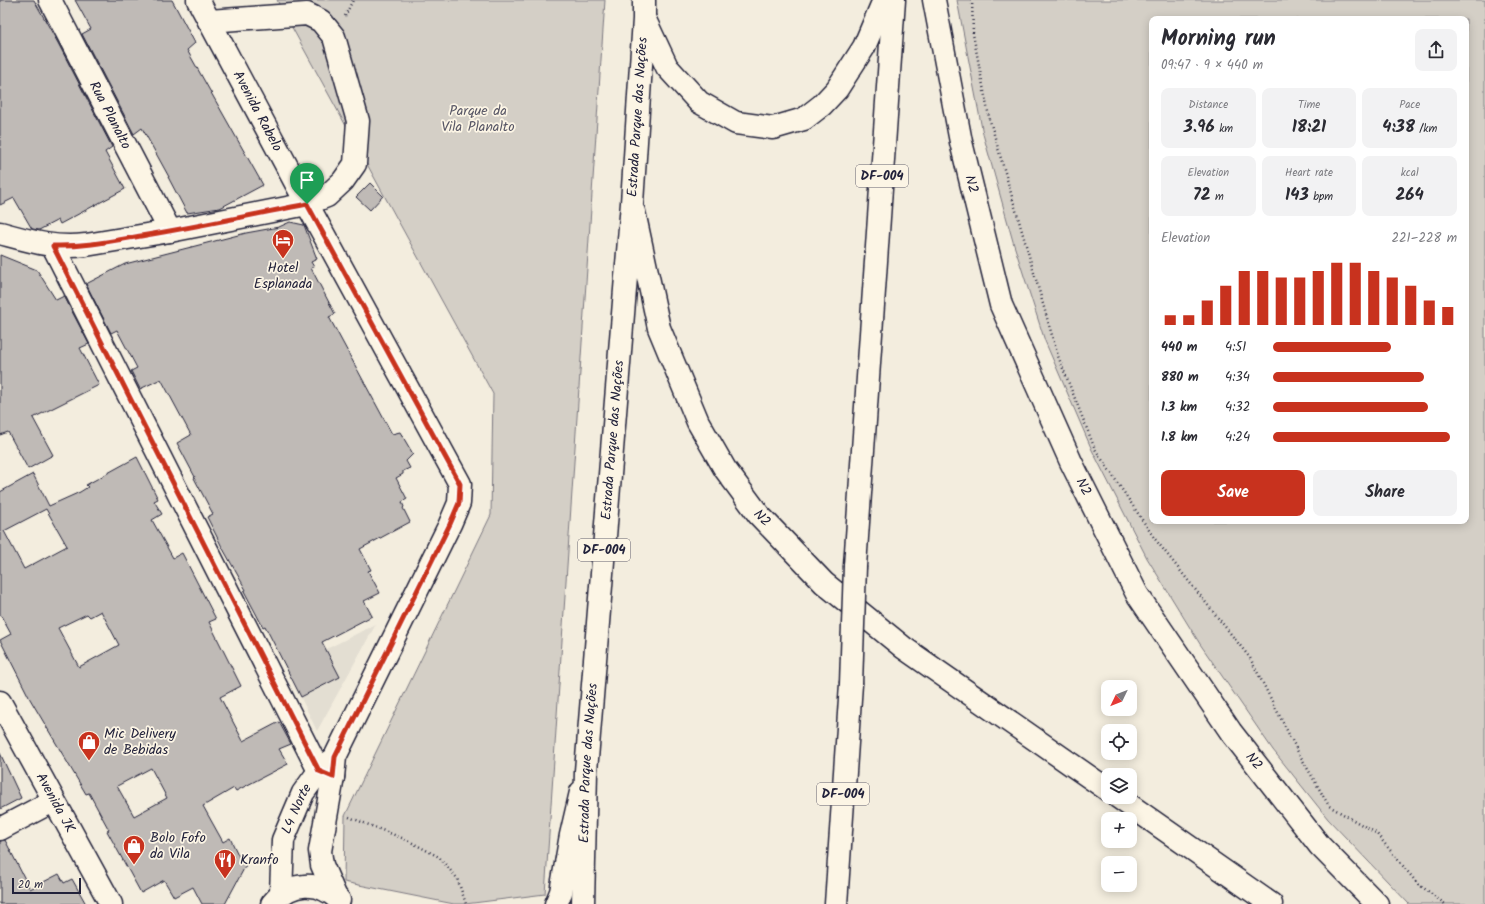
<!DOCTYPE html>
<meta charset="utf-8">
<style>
body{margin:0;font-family:Kalam,sans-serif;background:#f2f2f3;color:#2b2b33;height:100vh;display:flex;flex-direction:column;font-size:15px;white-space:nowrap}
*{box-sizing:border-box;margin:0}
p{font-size:13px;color:#7c7c81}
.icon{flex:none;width:22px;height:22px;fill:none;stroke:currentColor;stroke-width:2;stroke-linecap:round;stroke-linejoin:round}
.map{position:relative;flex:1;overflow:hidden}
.details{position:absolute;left:1149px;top:16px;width:320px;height:508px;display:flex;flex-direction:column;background:#fff;border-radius:8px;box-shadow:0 2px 10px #0003}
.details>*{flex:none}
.needle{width:26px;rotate:227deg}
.controls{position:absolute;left:1101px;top:680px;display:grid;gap:8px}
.controls a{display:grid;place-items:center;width:36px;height:36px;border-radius:8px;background:#fff;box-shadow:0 2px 10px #0003;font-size:20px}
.scale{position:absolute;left:12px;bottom:10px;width:69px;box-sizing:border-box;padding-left:4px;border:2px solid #22223b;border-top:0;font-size:11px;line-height:14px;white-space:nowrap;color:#22223b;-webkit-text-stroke:3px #fcf5e5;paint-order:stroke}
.pin{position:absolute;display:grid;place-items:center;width:34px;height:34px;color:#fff;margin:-41px -17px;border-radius:50% 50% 50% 0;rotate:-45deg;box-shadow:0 0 4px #0007}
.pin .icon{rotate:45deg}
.round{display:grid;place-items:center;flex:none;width:42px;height:42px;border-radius:8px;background:#f2f2f3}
.summary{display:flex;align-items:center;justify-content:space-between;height:68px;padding:0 12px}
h1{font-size:22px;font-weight:700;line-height:30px}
.metrics{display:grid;grid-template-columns:repeat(3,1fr);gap:6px;height:68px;padding:4px 12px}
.metrics div{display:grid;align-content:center;border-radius:8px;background:#f2f2f3;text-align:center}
.metrics b{font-size:17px;font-weight:700}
.metrics small{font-size:11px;font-weight:400}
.metrics p{font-size:11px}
.chart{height:112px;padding:8px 12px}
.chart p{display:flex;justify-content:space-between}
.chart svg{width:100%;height:72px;margin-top:4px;stroke:#c8321e;stroke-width:6}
.primary-button{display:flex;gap:8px;margin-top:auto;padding:8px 12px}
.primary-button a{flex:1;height:46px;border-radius:8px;background:#c8321e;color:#fff;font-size:16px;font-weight:700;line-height:46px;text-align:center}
.primary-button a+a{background:#f2f2f3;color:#2b2b33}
ul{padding:0 12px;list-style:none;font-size:13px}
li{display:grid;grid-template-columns:64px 48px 1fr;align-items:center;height:30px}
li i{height:10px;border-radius:5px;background:#c8321e}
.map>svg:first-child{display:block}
</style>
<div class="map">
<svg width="1485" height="904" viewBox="0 0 1485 904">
<rect width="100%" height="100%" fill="#f3edde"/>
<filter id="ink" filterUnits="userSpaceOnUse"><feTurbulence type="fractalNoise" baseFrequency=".025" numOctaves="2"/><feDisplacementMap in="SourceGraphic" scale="8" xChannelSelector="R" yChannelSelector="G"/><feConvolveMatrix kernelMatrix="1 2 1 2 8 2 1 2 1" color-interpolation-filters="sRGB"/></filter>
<g filter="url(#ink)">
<path fill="#e3ded2" d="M 376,624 L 317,731 L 287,669 Z"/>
<path fill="#d4cfc6" stroke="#7b7880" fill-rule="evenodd" d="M 277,0 L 605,0 L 545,894 L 465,904 L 454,904 L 344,882 L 345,816 L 491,515 L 493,394 Z
M 957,0 L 1485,0 L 1485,904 L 1409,904 L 1328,819 L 1273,750 L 1200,644 L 1147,558 L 1092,450 L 1045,341 L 1014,245 L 983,134 ZM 1152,19 L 1466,19 L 1466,521 L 1152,521 Z"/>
<path fill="#bfbab6" stroke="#22223b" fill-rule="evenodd" d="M 0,0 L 34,0 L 58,43 L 112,147 L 105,152 L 125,189 L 60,224 L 58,220 L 39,230 L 32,229 L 14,198 L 0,205 Z
M 75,0 L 172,0 L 195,43 L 187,50 L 263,185 L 220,208 L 187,213 L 168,177 L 169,177 L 142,128 L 134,134 L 82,34 L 91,29 Z
M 370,183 L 383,196 L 370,210 L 356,197 Z
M 290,222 L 304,225 L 317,259 L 311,262 L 314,267 L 311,268 L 335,314 L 329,317 L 392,434 L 400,432 L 413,454 L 406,461 L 410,468 L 403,471 L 403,474 L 396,478 L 407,499 L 402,502 L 404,507 L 403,508 L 410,522 L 360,549 L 371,570 L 368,571 L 380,593 L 364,601 L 372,616 L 322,642 L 340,677 L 301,697 L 265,626 L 263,627 L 244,591 L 246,590 L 222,547 L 207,517 L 213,514 L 194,478 L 195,477 L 177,443 L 191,435 L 161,379 L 140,389 L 131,371 L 137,368 L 117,330 L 111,333 L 86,284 L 125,264 L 246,233 L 279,227 Z
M 0,255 L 37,270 L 56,300 L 64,296 L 89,344 L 80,348 L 99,385 L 33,418 L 53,455 L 28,469 L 8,432 L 0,435 Z
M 137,457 L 158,499 L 154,501 L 162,514 L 152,520 L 173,558 L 182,553 L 216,619 L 209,622 L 241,686 L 220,697 L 243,741 L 279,722 L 291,744 L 279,749 L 288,764 L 236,791 L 234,788 L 203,806 L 223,842 L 230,838 L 241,861 L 247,863 L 225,904 L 202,904 L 193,887 L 174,897 L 164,880 L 141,893 L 107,831 L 109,830 L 89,793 L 86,794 L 30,699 L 0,640 L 11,634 L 0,614 L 0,492 L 33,474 L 49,506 L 80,492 L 88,487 L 86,485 ZM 46,509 L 67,546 L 24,569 L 4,531 ZM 101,611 L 119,645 L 79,667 L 58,628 L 87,614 L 90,617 ZM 151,768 L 167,798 L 134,816 L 117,786 Z
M 0,753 L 21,798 L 0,809 Z
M 5,840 L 30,889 L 59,874 L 64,883 L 72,879 L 86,904 L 0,904 L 0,841 Z"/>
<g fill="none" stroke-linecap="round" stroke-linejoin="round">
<g stroke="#22223b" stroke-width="25">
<g id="minor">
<path id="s1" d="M 50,0 L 170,231"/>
<path id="s2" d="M 198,0 L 307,204 L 460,484 L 459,503 L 450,524 L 335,757 L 333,777 L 320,851 L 322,865 L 335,895"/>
<path d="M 0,233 C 30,241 54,249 86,245 L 170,231 L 307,204 L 327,196 L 343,181 L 355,164 L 358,121 L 334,37 L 321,21 L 307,14 L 209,21"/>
<path d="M 53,246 L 319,771 L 333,777"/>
<path id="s3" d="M 0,702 L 111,904"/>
<path d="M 0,829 L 53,801"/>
<path id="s4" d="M 281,894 L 283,840 L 303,793 L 319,771 L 329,762"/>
<path d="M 272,904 C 290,881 319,880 339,900"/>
<path d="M 556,904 L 561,892 L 571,835 L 581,792"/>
</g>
</g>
<g stroke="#22223b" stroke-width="25">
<g id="major">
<path id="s5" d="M 934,0 L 961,142 L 1001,305 L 1071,462 L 1137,594 L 1231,732 L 1320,846 L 1377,904"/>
<path id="s6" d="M 634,212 L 659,328 L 698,422 L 725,469 L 759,515 L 824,583 L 904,648 L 1108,790"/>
<path d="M 1118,797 L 1271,904"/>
</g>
</g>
<g stroke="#22223b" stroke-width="25">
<g id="highway">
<path d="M 645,20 L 667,67 L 699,102 L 736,123 L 773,128 L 804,119 L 822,105 L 837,89 L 864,47 L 884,0"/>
<path d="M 855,566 L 894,0"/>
<path id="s7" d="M 583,904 L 586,771 L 632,203 L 644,19 L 644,0"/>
<path d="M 836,904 L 851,684"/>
</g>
</g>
<path stroke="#22223b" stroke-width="2.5" stroke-dasharray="1 3" stroke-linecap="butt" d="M 972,0 L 973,34 L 989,117 L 1058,356 L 1095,449 L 1155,539 L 1250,658 L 1298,752 L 1329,806 L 1376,833 L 1417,883 L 1445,904
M 345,16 L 353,0
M 349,817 L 407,840 L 439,857 L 457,878 L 466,904"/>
<use href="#minor" stroke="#fcf5e5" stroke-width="22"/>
<use href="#major" stroke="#fcf5e5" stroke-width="22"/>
<use href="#highway" stroke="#fcf5e5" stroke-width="22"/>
<g stroke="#22223b" stroke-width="25" stroke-linecap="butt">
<path id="highway-bridge" d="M 851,684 L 855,566"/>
</g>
<use href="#highway-bridge" stroke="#fcf5e5" stroke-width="22"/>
</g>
</g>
<g fill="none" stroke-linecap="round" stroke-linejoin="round" filter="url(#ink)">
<g stroke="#fff" stroke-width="8">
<path id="route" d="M 307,204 L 460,484 L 459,503 L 450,524 L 335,757 L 333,777 L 319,771 L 53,246 C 83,247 112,241 141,236 C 196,227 252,215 307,204 Z"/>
</g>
<use href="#route" stroke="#c8321e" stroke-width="5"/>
</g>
<defs>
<g id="hotel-pin" transform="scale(1.15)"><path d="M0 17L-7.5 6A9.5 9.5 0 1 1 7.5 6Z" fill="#c8321e" stroke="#fcf5e5"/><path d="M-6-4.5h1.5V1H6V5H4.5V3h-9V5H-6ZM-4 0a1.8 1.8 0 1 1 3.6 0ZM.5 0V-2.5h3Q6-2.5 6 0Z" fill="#fff"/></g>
<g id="shop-pin" transform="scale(1.15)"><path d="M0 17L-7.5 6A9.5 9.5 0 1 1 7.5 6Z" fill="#c8321e" stroke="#fcf5e5"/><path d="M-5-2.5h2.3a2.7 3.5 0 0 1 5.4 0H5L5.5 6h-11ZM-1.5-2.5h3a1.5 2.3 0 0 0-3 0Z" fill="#fff"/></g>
<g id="restaurant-pin" transform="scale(1.15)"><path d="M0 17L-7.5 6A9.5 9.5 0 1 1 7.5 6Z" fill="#c8321e" stroke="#fcf5e5"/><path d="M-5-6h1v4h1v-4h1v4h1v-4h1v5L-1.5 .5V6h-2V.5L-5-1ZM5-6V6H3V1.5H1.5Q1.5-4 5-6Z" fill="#fff"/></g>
</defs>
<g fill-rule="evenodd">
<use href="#hotel-pin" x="283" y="240"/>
<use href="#shop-pin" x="89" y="742"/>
<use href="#shop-pin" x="134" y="846"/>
<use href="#restaurant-pin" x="225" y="860"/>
</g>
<g text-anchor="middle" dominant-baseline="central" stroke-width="3.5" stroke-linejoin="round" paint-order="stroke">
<g fill="#fcf5e5" stroke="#63616e" stroke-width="1">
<rect x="856" y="165" width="52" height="22" rx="3"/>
<rect x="578" y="539" width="52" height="22" rx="3"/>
<rect x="817" y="783" width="52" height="22" rx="3"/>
</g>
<g font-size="13" font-weight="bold" fill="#22223b">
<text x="882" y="176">DF-004</text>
<text x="604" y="550">DF-004</text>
<text x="843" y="794">DF-004</text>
</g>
<g font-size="14" fill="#22223b" stroke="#fcf5e5">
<text stroke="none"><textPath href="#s2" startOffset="126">Avenida Rabelo</textPath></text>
<text stroke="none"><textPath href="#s1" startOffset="130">Rua Planalto</textPath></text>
<text stroke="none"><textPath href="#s7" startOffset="789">Estrada Parque das Nações</textPath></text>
<text stroke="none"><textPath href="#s5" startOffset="188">N2</textPath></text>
<text stroke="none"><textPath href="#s7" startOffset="465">Estrada Parque das Nações</textPath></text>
<text stroke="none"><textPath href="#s5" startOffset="512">N2</textPath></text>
<text stroke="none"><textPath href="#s6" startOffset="336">N2</textPath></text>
<text stroke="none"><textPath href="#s5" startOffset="836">N2</textPath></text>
<text stroke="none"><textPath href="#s7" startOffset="141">Estrada Parque das Nações</textPath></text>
<text stroke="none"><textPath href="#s3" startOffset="115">Avenida JK</textPath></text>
<text stroke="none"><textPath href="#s4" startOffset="88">L4 Norte</textPath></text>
</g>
<g font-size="14" fill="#575665" stroke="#fcf5e5">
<text x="478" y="111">Parque da<tspan x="478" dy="16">Vila Planalto</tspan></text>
</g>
<g font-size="14" fill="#22223b" stroke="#fcf5e5" text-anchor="start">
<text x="283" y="268" text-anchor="middle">Hotel<tspan x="283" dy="16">Esplanada</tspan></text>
<text x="104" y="734">Mic Delivery<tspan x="104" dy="16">de Bebidas</tspan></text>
<text x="150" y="838">Bolo Fofo<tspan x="150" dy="16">da Vila</tspan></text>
<text x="240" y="860">Kranfo</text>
</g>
</g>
</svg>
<div class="controls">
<a><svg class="needle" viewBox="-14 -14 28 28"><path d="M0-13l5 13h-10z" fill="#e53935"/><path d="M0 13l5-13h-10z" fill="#7c7c81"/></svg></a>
<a><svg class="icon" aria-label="locate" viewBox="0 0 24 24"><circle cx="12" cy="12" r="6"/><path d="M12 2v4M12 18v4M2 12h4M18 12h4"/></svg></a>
<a><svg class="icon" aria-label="layers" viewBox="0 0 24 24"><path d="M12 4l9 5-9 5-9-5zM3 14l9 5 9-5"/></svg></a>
<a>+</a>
<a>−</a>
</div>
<div class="scale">20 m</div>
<div class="pin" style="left:307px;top:204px;background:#1e9e55"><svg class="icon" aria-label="arrive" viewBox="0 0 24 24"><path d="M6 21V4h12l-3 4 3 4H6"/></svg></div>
<section class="details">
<div class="summary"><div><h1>Morning run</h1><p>09:47 · 9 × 440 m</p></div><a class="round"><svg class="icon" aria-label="share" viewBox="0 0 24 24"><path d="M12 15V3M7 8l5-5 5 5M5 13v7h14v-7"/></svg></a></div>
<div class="metrics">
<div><p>Distance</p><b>3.96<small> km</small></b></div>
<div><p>Time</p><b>18:21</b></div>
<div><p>Pace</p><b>4:38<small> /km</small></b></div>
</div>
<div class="metrics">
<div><p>Elevation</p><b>72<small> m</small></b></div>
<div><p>Heart rate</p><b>143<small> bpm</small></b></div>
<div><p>kcal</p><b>264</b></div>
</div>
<div class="chart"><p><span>Elevation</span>221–228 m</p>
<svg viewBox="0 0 160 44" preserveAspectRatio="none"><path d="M5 44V38M15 44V38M25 44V29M35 44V20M45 44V11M55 44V11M65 44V15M75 44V15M85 44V11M95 44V6M105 44V6M115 44V11M125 44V15M135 44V20M145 44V29M155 44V33"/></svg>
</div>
<ul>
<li><b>440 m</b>4:51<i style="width:64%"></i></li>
<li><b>880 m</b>4:34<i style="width:82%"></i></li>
<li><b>1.3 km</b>4:32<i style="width:84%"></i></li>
<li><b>1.8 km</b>4:24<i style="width:96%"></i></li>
</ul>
<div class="primary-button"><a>Save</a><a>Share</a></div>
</section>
</div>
